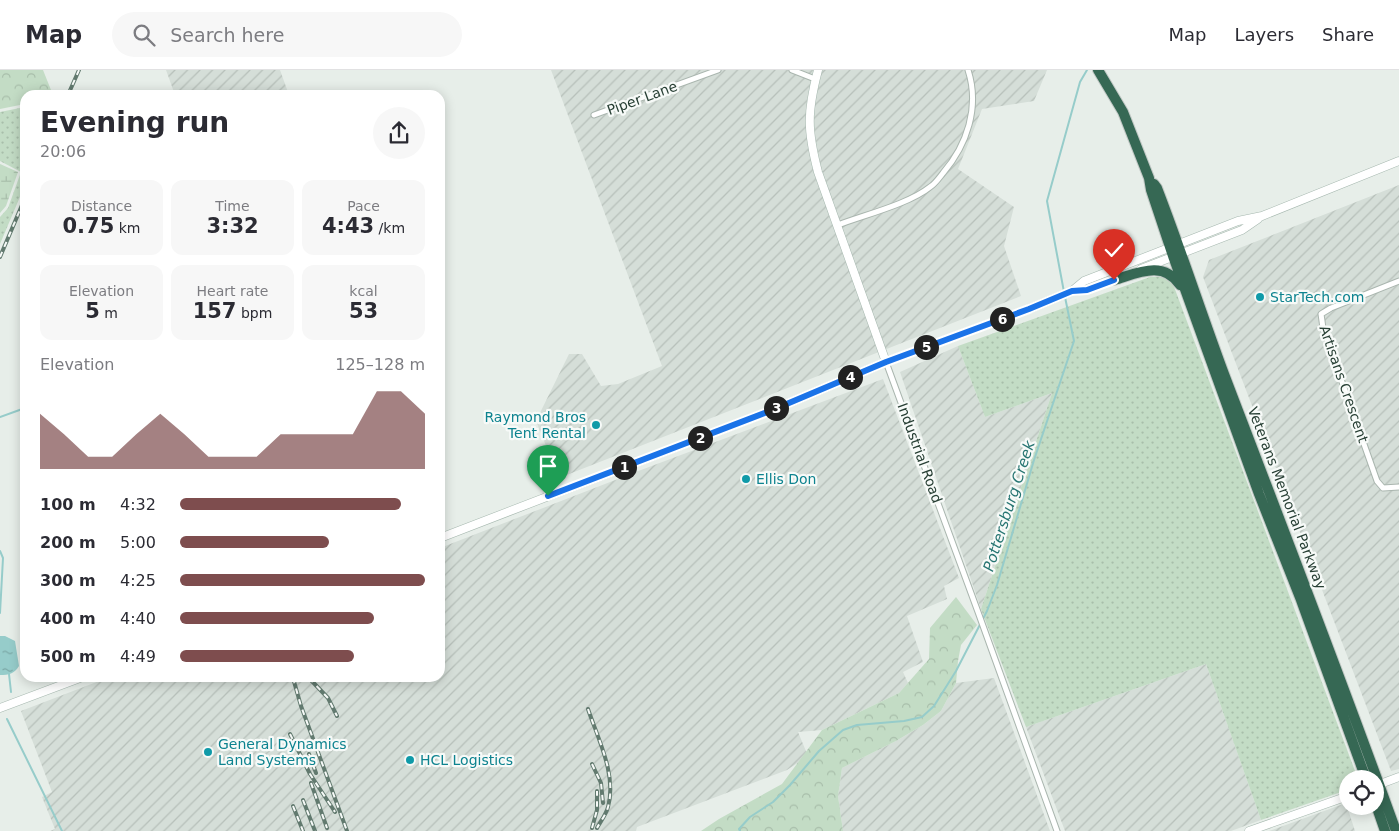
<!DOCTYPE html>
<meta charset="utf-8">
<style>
body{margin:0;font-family:"DejaVu Sans",sans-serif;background:#f7f7f7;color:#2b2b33;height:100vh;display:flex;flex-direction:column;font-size:19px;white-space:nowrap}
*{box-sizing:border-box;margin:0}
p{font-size:16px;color:#7c7c81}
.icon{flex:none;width:28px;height:28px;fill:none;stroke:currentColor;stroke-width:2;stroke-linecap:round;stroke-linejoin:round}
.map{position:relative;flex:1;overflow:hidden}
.sheet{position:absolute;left:20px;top:20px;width:425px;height:592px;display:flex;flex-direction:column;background:#fff;border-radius:15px;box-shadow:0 2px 12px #0003}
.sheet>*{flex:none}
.fabs{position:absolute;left:1339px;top:700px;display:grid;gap:10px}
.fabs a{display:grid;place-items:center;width:45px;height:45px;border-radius:50%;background:#fff;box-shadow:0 2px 12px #0003;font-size:25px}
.pin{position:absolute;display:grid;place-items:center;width:42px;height:42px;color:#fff;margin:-51px -21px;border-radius:50% 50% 50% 0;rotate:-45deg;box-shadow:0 0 5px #0007}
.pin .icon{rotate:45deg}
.km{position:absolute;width:25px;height:25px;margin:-12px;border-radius:50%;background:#222;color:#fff;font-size:14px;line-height:25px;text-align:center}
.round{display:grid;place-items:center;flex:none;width:52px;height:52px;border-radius:26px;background:#f7f7f7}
.headline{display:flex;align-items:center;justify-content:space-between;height:85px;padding:0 20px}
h1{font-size:28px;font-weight:600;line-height:38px}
.figures{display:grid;grid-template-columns:repeat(3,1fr);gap:8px;height:85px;padding:5px 20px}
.figures div{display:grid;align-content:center;border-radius:12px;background:#f7f7f7;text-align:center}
.figures b{font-size:21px;font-weight:600}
.figures small{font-size:14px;font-weight:400}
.figures p{font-size:14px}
.chart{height:140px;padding:10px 20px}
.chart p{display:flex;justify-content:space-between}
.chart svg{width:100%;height:90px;margin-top:5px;fill:#7e4d4e;opacity:.7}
ul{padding:0 20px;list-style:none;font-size:16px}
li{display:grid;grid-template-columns:80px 60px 1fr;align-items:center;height:38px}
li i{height:12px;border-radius:6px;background:#7e4d4e}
header{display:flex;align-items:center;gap:30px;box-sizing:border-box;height:70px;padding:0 25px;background:#fff;border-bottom:1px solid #e1e1e2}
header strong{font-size:24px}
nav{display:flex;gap:28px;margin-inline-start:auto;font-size:18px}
.search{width:350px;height:45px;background:#f7f7f7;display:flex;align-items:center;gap:12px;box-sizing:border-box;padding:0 18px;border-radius:28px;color:#7c7c81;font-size:19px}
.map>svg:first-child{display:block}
</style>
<header>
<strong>Map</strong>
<div class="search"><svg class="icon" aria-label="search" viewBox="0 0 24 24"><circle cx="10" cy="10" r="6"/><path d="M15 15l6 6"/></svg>Search here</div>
<nav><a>Map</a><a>Layers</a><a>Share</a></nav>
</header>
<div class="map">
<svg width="1399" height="761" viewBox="0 0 1399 761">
<defs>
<pattern id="industrial-furrows" width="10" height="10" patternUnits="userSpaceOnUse" patternTransform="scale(1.25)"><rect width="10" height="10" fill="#d5ded8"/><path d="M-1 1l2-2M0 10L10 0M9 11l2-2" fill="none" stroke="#b7c0ba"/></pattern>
<pattern id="grass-dots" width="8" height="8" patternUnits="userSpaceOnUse" patternTransform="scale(1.25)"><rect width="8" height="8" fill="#c3dcc5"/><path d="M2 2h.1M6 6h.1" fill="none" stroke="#a8beaa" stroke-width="1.8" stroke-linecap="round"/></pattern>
<pattern id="forest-crowns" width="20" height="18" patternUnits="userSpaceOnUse" patternTransform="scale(1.25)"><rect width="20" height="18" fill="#c3dcc5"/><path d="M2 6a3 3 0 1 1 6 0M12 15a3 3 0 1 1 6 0" fill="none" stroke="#a8beaa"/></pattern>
<pattern id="wetland-marsh" width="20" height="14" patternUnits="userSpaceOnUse" patternTransform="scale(1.25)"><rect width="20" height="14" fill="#c3dcc5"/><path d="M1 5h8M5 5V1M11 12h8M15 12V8" fill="none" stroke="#a8beaa"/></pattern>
<pattern id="water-ripples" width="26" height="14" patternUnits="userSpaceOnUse" patternTransform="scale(1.25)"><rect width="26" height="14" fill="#96ccca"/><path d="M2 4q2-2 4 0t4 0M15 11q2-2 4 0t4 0" fill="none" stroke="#7aa7a5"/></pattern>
</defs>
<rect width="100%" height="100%" fill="#e7eee9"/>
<path fill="url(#industrial-furrows)" d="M 166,0 L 280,0 L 289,25 L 175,25 Z
M 551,0 L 1047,0 L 1034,31 L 982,39 L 958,99 L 1014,137 L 1004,176 L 1021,226 L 559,408 L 536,351 L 569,284 L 582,284 L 601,316 L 618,314 L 662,296 Z
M 1399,115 L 1399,699 L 1391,701 L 1203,207 L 1209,190 Z
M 958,276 L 985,347 L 1052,323 L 981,539 L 900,302 Z
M 883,309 L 959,508 L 944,516 L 947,529 L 907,546 L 923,592 L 903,602 L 908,613 L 899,623 L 822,660 L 798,662 L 808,686 L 787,700 L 637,757 L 636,761 L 50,761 L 55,759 L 42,727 L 52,722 L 21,641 L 107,608 L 440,608 L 440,478 L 641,400 Z
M 1206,594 L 1261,750 L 1231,761 L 1065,761 L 1026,657 Z
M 994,608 L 1050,761 L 843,761 L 838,726 L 842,698 L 896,671 L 923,655 L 941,641 L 956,613 Z
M 1346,733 L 1355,761 L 1269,761 Z"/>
<path fill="url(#grass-dots)" d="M 25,37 L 25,115 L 0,174 L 0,147 L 8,138 L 21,102 L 0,91 L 0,42 Z
M 1150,207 L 1165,207 L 1173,214 L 1355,701 L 1353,709 L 1348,709 L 1347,720 L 1261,750 L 1206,594 L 1026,657 L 981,539 L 1052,323 L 985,347 L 958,276 Z"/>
<path fill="url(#forest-crowns)" d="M 0,0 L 43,0 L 53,25 L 25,25 L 25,34 L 0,39 Z
M 956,527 L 977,555 L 961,575 L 958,591 L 956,613 L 941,641 L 923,655 L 896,671 L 842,698 L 838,726 L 843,761 L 701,761 L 719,749 L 782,714 L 822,660 L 899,623 L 929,589 L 930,558 Z"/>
<path fill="url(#wetland-marsh)" d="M 0,94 L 18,102 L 6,136 L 0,143 Z"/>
<path fill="url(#water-ripples)" d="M 0,566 L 5,566 L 15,571 L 19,596 C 14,604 9,605 0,605 Z"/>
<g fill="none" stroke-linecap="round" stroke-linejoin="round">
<path stroke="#96ccca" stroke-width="2" d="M 1064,222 L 1047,131 L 1080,12 L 1087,0
M 0,347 L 25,338
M 0,481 L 3,488 L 0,543
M 9,604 L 11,622
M 7,649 L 62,761
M 740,761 L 739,759 L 750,747 L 773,732 L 790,715 L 819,681 L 843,660 L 857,655 L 904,651 L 922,647 L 934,636 L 956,601 L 987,541 L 997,515 L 1034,390 L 1074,271 L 1065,227"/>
<g stroke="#aab6af" stroke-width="7">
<path id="street" d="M 792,0 L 815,9
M 594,45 L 718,0
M 838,155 C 864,145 909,134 930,117 C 935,114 939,108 943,103 C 967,75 980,37 968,0
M 1399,211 L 1331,238 L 1321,244 L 1323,258 L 1377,411 L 1383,418 L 1399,417
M 886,292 L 978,542 L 1057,761"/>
</g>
<g stroke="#a6b8af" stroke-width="9">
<path id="secondary" d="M 818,0 C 807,42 807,60 818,102 L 886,292
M 1141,199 L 1242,160 L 1258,149
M 1072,221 L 1087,220 L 1118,208
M 440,468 L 770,341 L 886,292 L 1029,239 L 1072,221 L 1084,211 L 1238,151 L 1262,146 L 1399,91
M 0,638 L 80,608
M 1375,716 L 1399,707
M 1249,761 L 1348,726"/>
</g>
<g stroke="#c3c9c6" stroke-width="12">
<path id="highway" d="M 1098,0 L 1123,42 L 1149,108 L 1151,120 L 1173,186 L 1259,424 L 1301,530 L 1366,709
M 1154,114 L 1157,118 C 1181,180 1201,242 1224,304 C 1282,456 1341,608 1396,761
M 1114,210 C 1138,203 1163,190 1180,215
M 1375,732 L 1385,761"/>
</g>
<use href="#street" stroke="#fff" stroke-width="5"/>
<use href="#secondary" stroke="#fff" stroke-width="8"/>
<use href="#highway" stroke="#366854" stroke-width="10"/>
<g stroke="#627a6f" stroke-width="4">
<path id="rail" d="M 68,25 L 79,0
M 0,187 L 25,128
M 293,608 L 301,636 L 347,761
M 309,608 L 328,628 L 337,646
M 588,639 C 598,669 617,705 608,737 C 606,745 600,752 597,758
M 290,664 L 310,704 L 335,742
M 309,684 L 316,703
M 592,694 L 601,713 L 603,733
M 311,713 L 327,758
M 303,730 L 315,761
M 293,736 L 303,761
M 592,758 L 597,740 L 597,721"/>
</g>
<use href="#rail" stroke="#f7faf8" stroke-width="2" stroke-dasharray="5.5" stroke-linecap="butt"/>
</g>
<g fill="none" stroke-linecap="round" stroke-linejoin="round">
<g stroke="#fff" stroke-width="10">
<path id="route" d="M 548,426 L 770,341 L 886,292 L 1029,239 L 1072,221 L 1087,220 L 1114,210"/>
</g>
<use href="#route" stroke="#1a73e8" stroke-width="6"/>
</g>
<g fill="#0f9aa8" stroke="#f7faf8" stroke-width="2">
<circle cx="1260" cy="227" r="5"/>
<circle cx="596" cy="355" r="5"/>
<circle cx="746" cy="409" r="5"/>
<circle cx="208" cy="682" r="5"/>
<circle cx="410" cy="690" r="5"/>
</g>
<g text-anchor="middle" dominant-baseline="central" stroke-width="4.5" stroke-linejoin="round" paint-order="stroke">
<g font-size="14" fill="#273f34" stroke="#f7faf8">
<text transform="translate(642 28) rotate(-20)">Piper Lane</text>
<text transform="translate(1344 314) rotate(71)">Artisans Crescent</text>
<text transform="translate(920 383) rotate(70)">Industrial Road</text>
<text transform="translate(1287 428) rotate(69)">Veterans Memorial Parkway</text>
</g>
<g font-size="14" fill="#0d838f" stroke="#f7faf8" text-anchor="start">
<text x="1270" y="227">StarTech.com</text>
<text x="586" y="347" text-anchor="end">Raymond Bros<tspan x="586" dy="16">Tent Rental</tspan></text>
<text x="756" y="409">Ellis Don</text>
<text x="218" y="674">General Dynamics<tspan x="218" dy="16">Land Systems</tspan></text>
<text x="420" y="690">HCL Logistics</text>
</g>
<g font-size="15" font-style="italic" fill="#277572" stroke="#f7faf8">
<text transform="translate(1009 436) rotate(-72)">Pottersburg Creek</text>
</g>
</g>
</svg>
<div class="fabs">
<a><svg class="icon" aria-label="locate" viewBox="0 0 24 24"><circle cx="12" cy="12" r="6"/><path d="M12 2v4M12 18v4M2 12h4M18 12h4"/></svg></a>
</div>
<div class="pin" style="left:548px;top:426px;background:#1e9e55"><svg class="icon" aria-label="arrive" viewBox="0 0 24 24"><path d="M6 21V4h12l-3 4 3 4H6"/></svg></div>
<div class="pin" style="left:1114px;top:210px;background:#d93025"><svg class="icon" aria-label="check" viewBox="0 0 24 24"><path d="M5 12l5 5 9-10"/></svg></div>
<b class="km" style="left:624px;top:397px">1</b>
<b class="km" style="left:700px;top:368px">2</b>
<b class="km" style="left:776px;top:338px">3</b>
<b class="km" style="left:850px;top:307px">4</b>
<b class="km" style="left:926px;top:277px">5</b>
<b class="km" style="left:1002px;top:249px">6</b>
<section class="sheet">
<div class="headline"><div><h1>Evening run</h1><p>20:06</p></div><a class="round"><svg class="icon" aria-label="share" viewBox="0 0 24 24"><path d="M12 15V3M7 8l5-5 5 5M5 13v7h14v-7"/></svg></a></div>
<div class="figures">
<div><p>Distance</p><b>0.75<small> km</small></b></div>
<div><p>Time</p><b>3:32</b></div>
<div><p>Pace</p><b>4:43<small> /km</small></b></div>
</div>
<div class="figures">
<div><p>Elevation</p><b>5<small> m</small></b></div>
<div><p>Heart rate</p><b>157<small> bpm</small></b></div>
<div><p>kcal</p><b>53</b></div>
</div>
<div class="chart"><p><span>Elevation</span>125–128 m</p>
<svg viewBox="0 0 160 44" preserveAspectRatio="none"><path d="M0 44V17L10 27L20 38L30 38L40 27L50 17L60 27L70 38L80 38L90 38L100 27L110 27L120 27L130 27L140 6L150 6L160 17V44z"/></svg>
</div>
<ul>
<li><b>100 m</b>4:32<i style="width:90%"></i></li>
<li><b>200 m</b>5:00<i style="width:61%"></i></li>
<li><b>300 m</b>4:25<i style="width:100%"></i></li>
<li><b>400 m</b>4:40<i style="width:79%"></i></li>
<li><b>500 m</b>4:49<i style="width:71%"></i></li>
</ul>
</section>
</div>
